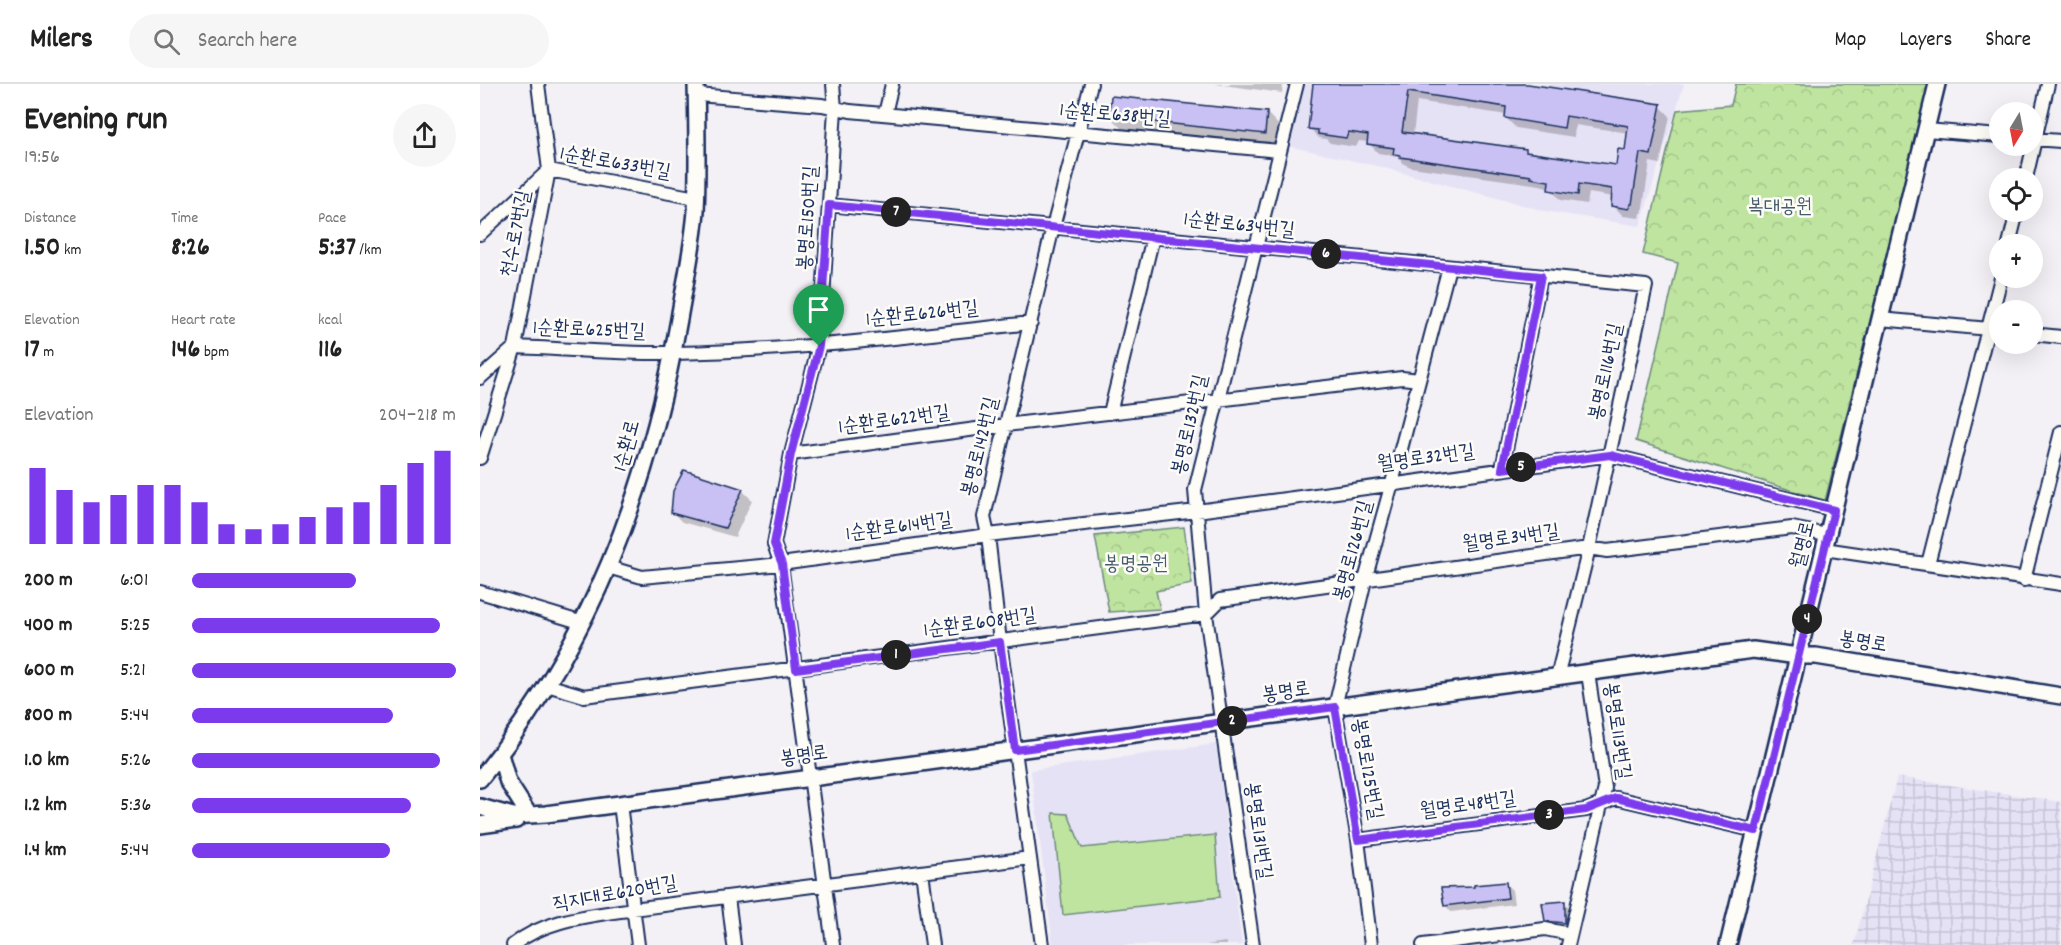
<!DOCTYPE html>
<meta charset="utf-8">
<style>
body{margin:0;font-family:Dekko,"Poor Story",sans-serif;background:#f6f6f6;color:#222;height:100vh;display:flex;flex-direction:column;font-size:22px;white-space:nowrap}
*{box-sizing:border-box;margin:0}
p{font-size:20px;color:#767676}
.icon{flex:none;width:33px;height:33px;fill:none;stroke:currentColor;stroke-width:2;stroke-linecap:round;stroke-linejoin:round}
.map{position:relative;flex:1;overflow:hidden}
.sheet{display:flex;flex-direction:column;background:#fff;width:480px}
.sheet>*{flex:none}
.needle{width:39px;rotate:190deg}
.controls{position:absolute;left:1509px;top:18px;display:grid;gap:12px}
.controls a{display:grid;place-items:center;width:54px;height:54px;border-radius:50%;background:#fff;box-shadow:0 6px 24px #0002;font-size:30px}
.pin{position:absolute;display:grid;place-items:center;width:51px;height:51px;color:#fff;margin:-62px -26px;border-radius:50% 50% 50% 0;rotate:-45deg;box-shadow:0 0 6px #0007}
.pin .icon{rotate:45deg}
.km{position:absolute;width:30px;height:30px;margin:-15px;border-radius:50%;background:#222;color:#fff;font-size:16px;line-height:30px;text-align:center}
.round{display:grid;place-items:center;flex:none;width:63px;height:63px;border-radius:32px;background:#f6f6f6}
.overview{display:flex;align-items:center;justify-content:space-between;height:102px;padding:0 24px}
h1{font-size:33px;font-weight:700;line-height:45px}
.figures{display:grid;grid-template-columns:repeat(3,1fr);gap:9px;height:102px;padding:6px 24px}
.figures div{display:grid;align-content:center}
.figures b{font-size:26px;font-weight:700}
.figures small{font-size:16px;font-weight:400}
.figures p{font-size:16px}
.chart{height:168px;padding:12px 24px}
.chart p{display:flex;justify-content:space-between}
.chart svg{width:100%;height:108px;margin-top:6px;stroke:#7c3aed;stroke-width:6}
ul{padding:0 24px;list-style:none;font-size:20px}
li{display:grid;grid-template-columns:96px 72px 1fr;align-items:center;height:45px}
li i{height:15px;border-radius:8px;background:#7c3aed}
header{display:flex;align-items:center;gap:36px;box-sizing:border-box;height:84px;padding:0 30px;background:#fff;border-bottom:2px solid #e0e0e0}
header strong{font-size:28px}
nav{display:flex;gap:33px;margin-inline-start:auto;font-size:21px}
.search{width:420px;height:54px;background:#f6f6f6;display:flex;align-items:center;gap:15px;box-sizing:border-box;padding:0 21px;border-radius:33px;color:#767676;font-size:22px}
main{display:flex;flex:1;min-height:0}
.map>svg:first-child{display:block}
</style>
<header>
<strong>Milers</strong>
<div class="search"><svg class="icon" aria-label="search" viewBox="0 0 24 24"><circle cx="10" cy="10" r="6"/><path d="M15 15l6 6"/></svg>Search here</div>
<nav><a>Map</a><a>Layers</a><a>Share</a></nav>
</header>
<main>
<section class="sheet">
<div class="overview"><div><h1>Evening run</h1><p>19:56</p></div><a class="round"><svg class="icon" aria-label="share" viewBox="0 0 24 24"><path d="M12 15V3M7 8l5-5 5 5M5 13v7h14v-7"/></svg></a></div>
<div class="figures">
<div><p>Distance</p><b>1.50<small> km</small></b></div>
<div><p>Time</p><b>8:26</b></div>
<div><p>Pace</p><b>5:37<small> /km</small></b></div>
</div>
<div class="figures">
<div><p>Elevation</p><b>17<small> m</small></b></div>
<div><p>Heart rate</p><b>146<small> bpm</small></b></div>
<div><p>kcal</p><b>116</b></div>
</div>
<div class="chart"><p><span>Elevation</span>204–218 m</p>
<svg viewBox="0 0 160 44" preserveAspectRatio="none"><path d="M5 44V13M15 44V22M25 44V27M35 44V24M45 44V20M55 44V20M65 44V27M75 44V36M85 44V38M95 44V36M105 44V33M115 44V29M125 44V27M135 44V20M145 44V11M155 44V6"/></svg>
</div>
<ul>
<li><b>200 m</b>6:01<i style="width:62%"></i></li>
<li><b>400 m</b>5:25<i style="width:94%"></i></li>
<li><b>600 m</b>5:21<i style="width:100%"></i></li>
<li><b>800 m</b>5:44<i style="width:76%"></i></li>
<li><b>1.0 km</b>5:26<i style="width:94%"></i></li>
<li><b>1.2 km</b>5:36<i style="width:83%"></i></li>
<li><b>1.4 km</b>5:44<i style="width:75%"></i></li>
</ul>
</section>
<div class="map">
<svg width="1581" height="861" viewBox="0 0 1581 861">
<defs>
<pattern id="industrial-grid" width="8" height="8" patternUnits="userSpaceOnUse" patternTransform="scale(1.5)"><rect width="8" height="8" fill="#e6e2f5"/><path d="M0 4h8M4 0v8" fill="none" stroke="#c5c2d4"/></pattern>
<pattern id="forest-crowns" width="20" height="18" patternUnits="userSpaceOnUse" patternTransform="scale(1.5)"><rect width="20" height="18" fill="#bfe49f"/><path d="M2 6a3 3 0 1 1 6 0M12 15a3 3 0 1 1 6 0" fill="none" stroke="#a4c48b"/></pattern>
</defs>
<rect width="100%" height="100%" fill="#f3f0f6"/>
<filter id="ink" filterUnits="userSpaceOnUse"><feTurbulence type="fractalNoise" baseFrequency=".0167" numOctaves="2"/><feDisplacementMap in="SourceGraphic" scale="12" xChannelSelector="R" yChannelSelector="G"/><feConvolveMatrix kernelMatrix="1 2 1 2 8 2 1 2 1" color-interpolation-filters="sRGB"/></filter>
<g filter="url(#ink)">
<path fill="#e6e2f5" d="M 824,0 L 1204,0 L 1160,142 L 1065,127 L 897,82 L 808,62 Z
M 736,660 L 762,861 L 573,861 L 551,686 Z"/>
<path fill="url(#industrial-grid)" d="M 1417,693 L 1581,718 L 1581,861 L 1374,861 Z"/>
<path fill="url(#forest-crowns)" stroke="#6d8a7e" stroke-width="1.5" d="M 1256,0 L 1449,0 L 1345,417 L 1156,357 L 1198,179 L 1163,170 L 1197,26 L 1251,21 Z
M 704,443 L 712,500 L 676,507 L 680,525 L 629,528 L 615,452 Z"/>
<path fill="#bfe49f" stroke="#6d8a7e" stroke-width="1.5" d="M 573,729 L 588,730 L 602,764 L 735,751 L 740,813 L 583,831 Z"/>
<path fill="#0003" fill-rule="evenodd" d="M 735,0 L 803,0 L 802,9 Z
M 834,0 L 1040,0 L 1180,22 L 1190,32 L 1180,80 L 1170,78 L 1162,129 L 1160,129 L 1159,134 L 1143,132 L 1133,121 L 1133,113 L 1109,109 L 1107,120 L 1080,116 L 1070,104 L 1060,101 L 931,83 L 924,80 L 917,72 L 898,69 L 888,58 L 879,57 L 876,63 L 850,59 L 846,55 L 839,54 L 829,44 ZM 937,17 L 1027,31 L 1026,34 L 1036,44 L 1094,53 L 1095,41 L 1149,49 L 1146,67 L 1137,83 L 1048,70 L 1045,67 L 933,51 Z
M 787,29 L 806,49 L 804,69 L 650,53 L 630,33 Z
M 262,406 L 272,416 L 255,453 L 202,438 L 192,428 Z
M 1026,800 L 1032,806 L 1034,820 L 971,828 L 965,821 Z
M 1085,819 L 1091,825 L 1091,845 L 1073,843 L 1066,836 Z
M 745,858 L 747,861 L 726,861 Z"/>
<path fill="#c9c1f3" stroke="#1b2f5e" stroke-width="1.5" fill-rule="evenodd" d="M 833,0 L 1048,0 L 1181,20 L 1171,71 L 1160,69 L 1152,120 L 1150,120 L 1149,125 L 1131,122 L 1132,105 L 1099,100 L 1098,111 L 1068,106 L 1069,97 L 1051,94 L 1051,92 L 920,73 L 920,71 L 913,70 L 914,64 L 887,60 L 888,51 L 869,48 L 866,54 L 838,50 L 838,46 L 828,45 ZM 928,8 L 1026,23 L 1025,34 L 1084,44 L 1086,32 L 1148,42 L 1145,66 L 1138,65 L 1136,81 L 1046,68 L 1046,65 L 922,48 Z
M 631,12 L 787,28 L 785,50 L 629,33 Z
M 204,386 L 263,405 L 245,444 L 191,429 L 193,407 Z
M 1026,798 L 1028,814 L 964,822 L 961,804 L 994,803 L 994,801 Z
M 1085,817 L 1085,839 L 1065,837 L 1062,819 Z"/>
<g fill="none" stroke-linecap="round" stroke-linejoin="round">
<g stroke="#1b2f5e" stroke-width="16">
<path id="minor" d="M 217,11 L 342,21 L 370,27 L 800,67
M 405,30 L 412,0
M 1446,46 L 1520,52
M 1552,55 L 1581,57
M 1546,94 L 1568,0
M 349,121 L 1166,202 L 1109,464 L 1077,593
M 0,150 L 69,86 L 216,114
M 1529,160 L 1537,128
M 1400,235 L 1520,246
M 1552,250 L 1581,253
M 0,294 L 35,263 C 88,265 142,270 195,269 C 314,267 432,252 551,239
M 630,329 L 673,153
M 311,370 L 526,341 L 922,294 L 939,296
M 0,374 L 35,263 L 69,86 L 58,0
M 1022,385 L 1061,192
M 1344,465 L 1581,500
M 1448,480 L 1521,194
M 128,483 L 162,493 L 301,480 L 508,451 L 717,427 L 1130,371 L 1354,426
M 1544,496 L 1581,348
M 0,508 L 103,539
M 67,601 L 104,612 L 726,530 L 740,516 L 1109,464 L 1127,467 L 1312,444 L 1347,451
M 140,720 L 158,861
M 878,756 L 1106,726 L 1136,714 L 1276,747
M 442,788 L 452,861
M 248,813 L 254,861
M 33,861 C 67,834 112,832 153,825 L 550,774
M 353,861 L 301,480 L 294,460 L 311,370 L 339,262 L 341,245 L 355,25 L 353,0
M 562,861 L 520,558 L 508,451 L 504,433 L 573,143 L 611,0
M 773,861 L 726,530 L 715,406 L 817,0
M 891,861 L 878,756 L 855,623 L 885,496 L 912,399 L 969,183
M 943,861 L 1065,845 L 1090,850
M 1088,861 L 1125,704 L 1108,589"/>
</g>
<g stroke="#1b2f5e" stroke-width="20">
<path id="tertiary" d="M 20,670 L 28,698 L 49,731
M 0,695 C 111,559 169,406 199,235 C 205,199 213,163 216,127 C 218,85 217,42 216,0
M 0,723 L 33,732 L 66,730 L 1273,566 L 1318,572 L 1336,572 L 1581,612
M 0,741 L 36,736
M 1248,861 L 1457,0"/>
</g>
<use href="#minor" stroke="#fdfcf7" stroke-width="12"/>
<use href="#tertiary" stroke="#fdfcf7" stroke-width="15"/>
</g>
</g>
<g fill="none" stroke-linecap="round" stroke-linejoin="round" filter="url(#ink)">
<g stroke="#fff" stroke-width="12">
<path id="route" d="M 349,121 L 1061,192 L 1022,385 L 1130,371 L 1354,426 L 1276,747 L 1136,714 L 1106,726 L 878,756 L 855,623 L 535,666 L 520,558 L 316,585 L 302,480 L 294,460 L 311,370 L 339,262 Z"/>
</g>
<use href="#route" stroke="#7c3aed" stroke-width="8"/>
</g>
<g text-anchor="middle" dominant-baseline="central" stroke-width="5" stroke-linejoin="round" paint-order="stroke">
<g font-size="20" fill="#1b2f5e" stroke="#fdfcf7">
<text transform="translate(635 32) rotate(5)">1순환로638번길</text>
<text transform="translate(135 80) rotate(10)">1순환로633번길</text>
<text transform="translate(329 134) rotate(-86)">봉명로150번길</text>
<text transform="translate(759 142) rotate(6)">1순환로634번길</text>
<text transform="translate(37 150) rotate(-79)">천수로7번길</text>
<text transform="translate(442 231) rotate(-6)">1순환로626번길</text>
<text transform="translate(109 247) rotate(2)">1순환로625번길</text>
<text transform="translate(1127 288) rotate(-78)">봉명로116번길</text>
<text transform="translate(414 337) rotate(-8)">1순환로622번길</text>
<text transform="translate(711 341) rotate(-77)">봉명로132번길</text>
<text transform="translate(148 362) rotate(-75)">1순환로</text>
<text transform="translate(501 363) rotate(-76)">봉명로142번길</text>
<text transform="translate(946 375) rotate(-8)">월명로32번길</text>
<text transform="translate(419 444) rotate(-8)">1순환로614번길</text>
<text transform="translate(1031 455) rotate(-8)">월명로34번길</text>
<text transform="translate(1324 461) rotate(-76)">월명로</text>
<text transform="translate(874 467) rotate(-75)">봉명로126번길</text>
<text transform="translate(500 540) rotate(-8)">1순환로608번길</text>
<text transform="translate(1383 559) rotate(9)">봉명로</text>
<text transform="translate(806 609) rotate(-8)">봉명로</text>
<text transform="translate(1136 647) rotate(82)">봉명로113번길</text>
<text transform="translate(324 673) rotate(-8)">봉명로</text>
<text transform="translate(886 685) rotate(80)">봉명로125번길</text>
<text transform="translate(988 722) rotate(-8)">월명로48번길</text>
<text transform="translate(777 747) rotate(82)">봉명로131번길</text>
<text transform="translate(135 811) rotate(-10)">직지대로620번길</text>
</g>
<g font-size="20" fill="#445c6e" stroke="#fdfcf7">
<text x="1300" y="124">복대공원</text>
<text x="656" y="481">봉명공원</text>
</g>
</g>
</svg>
<div class="controls">
<a><svg class="needle" viewBox="-14 -14 28 28"><path d="M0-13l5 13h-10z" fill="#e53935"/><path d="M0 13l5-13h-10z" fill="#767676"/></svg></a>
<a><svg class="icon" aria-label="locate" viewBox="0 0 24 24"><circle cx="12" cy="12" r="6"/><path d="M12 2v4M12 18v4M2 12h4M18 12h4"/></svg></a>
<a>+</a>
<a>−</a>
</div>
<div class="pin" style="left:339px;top:262px;background:#1e9e55"><svg class="icon" aria-label="arrive" viewBox="0 0 24 24"><path d="M6 21V4h12l-3 4 3 4H6"/></svg></div>
<b class="km" style="left:416px;top:571px">1</b>
<b class="km" style="left:752px;top:637px">2</b>
<b class="km" style="left:1069px;top:731px">3</b>
<b class="km" style="left:1327px;top:535px">4</b>
<b class="km" style="left:1041px;top:383px">5</b>
<b class="km" style="left:846px;top:170px">6</b>
<b class="km" style="left:416px;top:128px">7</b>
</div>
</main>
